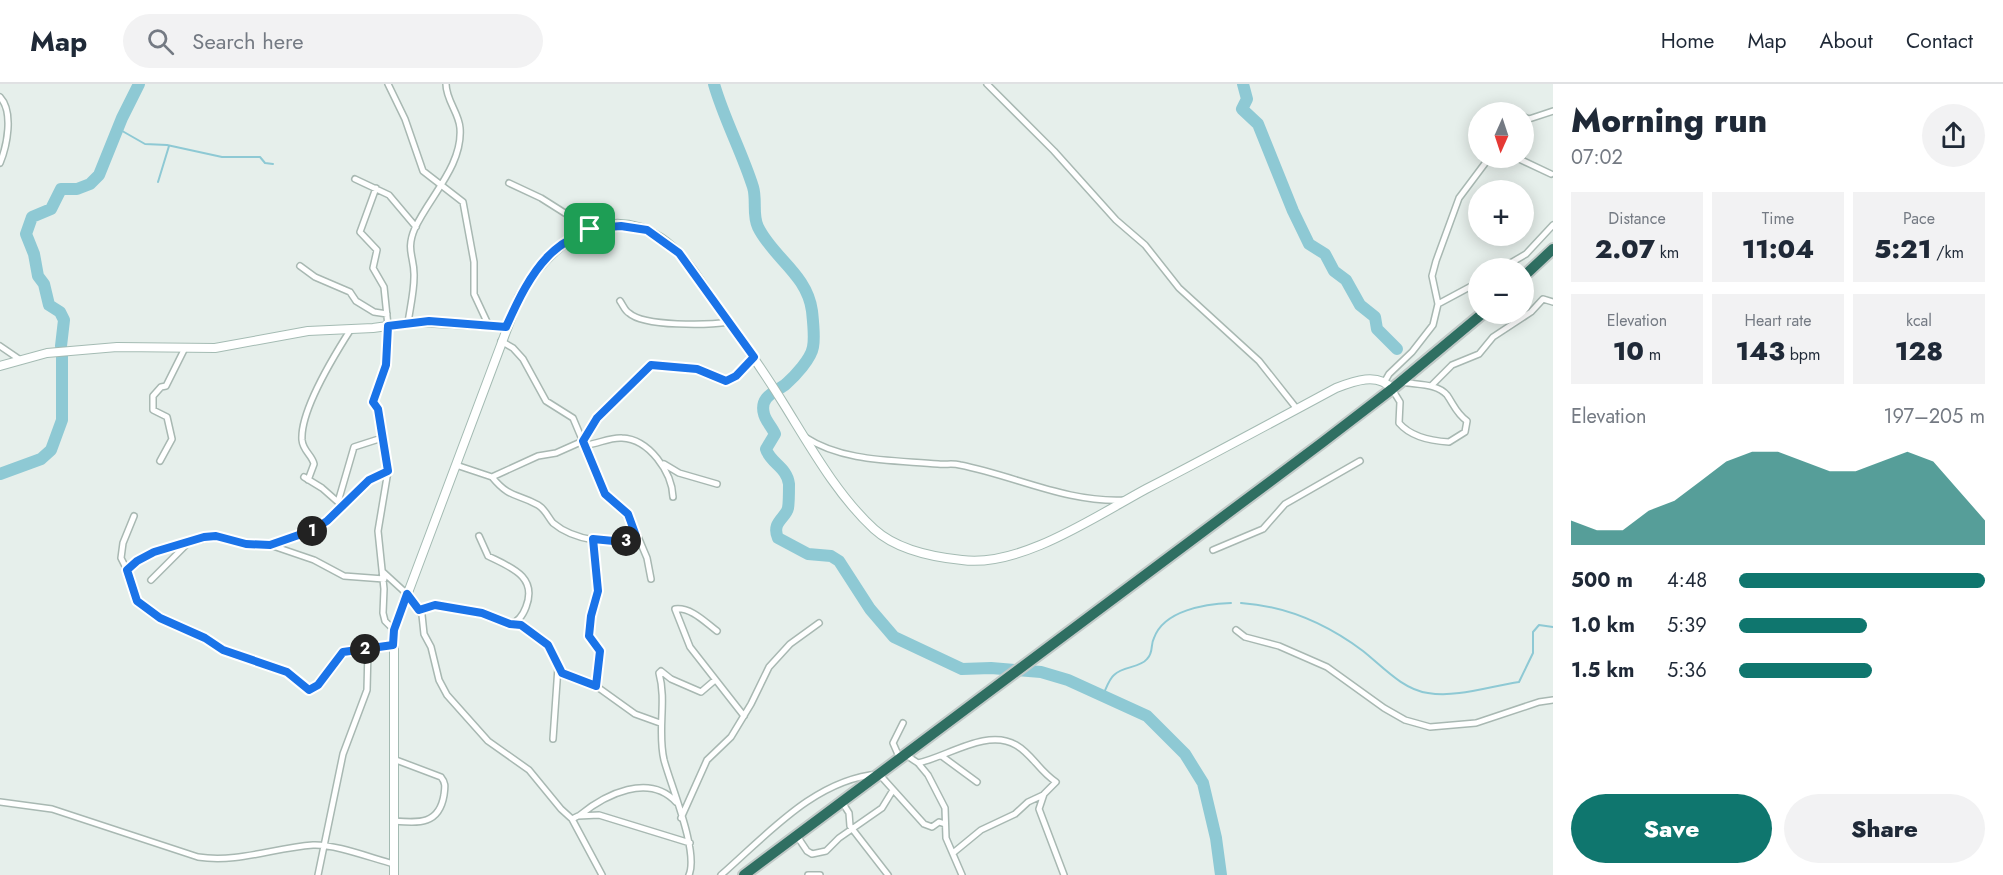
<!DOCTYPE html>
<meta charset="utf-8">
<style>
body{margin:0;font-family:Jost,sans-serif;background:#f2f2f3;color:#1f2937;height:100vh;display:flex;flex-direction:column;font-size:22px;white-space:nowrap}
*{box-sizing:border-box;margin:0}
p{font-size:20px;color:#747a83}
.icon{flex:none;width:33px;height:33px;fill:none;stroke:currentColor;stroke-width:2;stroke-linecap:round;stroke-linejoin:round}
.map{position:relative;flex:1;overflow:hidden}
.sheet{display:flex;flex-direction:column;background:#fff;width:450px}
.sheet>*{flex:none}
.needle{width:39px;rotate:183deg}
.buttons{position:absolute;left:1468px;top:18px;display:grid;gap:12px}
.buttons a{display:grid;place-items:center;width:66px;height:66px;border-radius:50%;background:#fff;box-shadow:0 3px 15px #0003;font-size:30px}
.pin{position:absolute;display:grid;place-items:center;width:51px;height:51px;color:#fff;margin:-26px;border-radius:12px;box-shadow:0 3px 9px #0006}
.km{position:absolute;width:30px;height:30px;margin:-15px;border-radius:50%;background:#222;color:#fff;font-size:16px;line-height:30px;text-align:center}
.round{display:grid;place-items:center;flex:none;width:63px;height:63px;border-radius:32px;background:#f2f2f3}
.head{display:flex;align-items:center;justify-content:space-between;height:102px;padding:0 18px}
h1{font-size:33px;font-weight:800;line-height:45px}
.figures{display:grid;grid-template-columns:repeat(3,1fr);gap:9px;height:102px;padding:6px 18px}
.figures div{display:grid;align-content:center;border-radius:0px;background:#f2f2f3;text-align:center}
.figures b{font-size:26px;font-weight:800}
.figures small{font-size:16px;font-weight:400}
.figures p{font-size:16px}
.chart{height:168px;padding:12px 18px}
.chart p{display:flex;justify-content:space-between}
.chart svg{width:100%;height:108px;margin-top:6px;fill:#0f766e;opacity:.7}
.cta{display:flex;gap:12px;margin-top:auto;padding:12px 18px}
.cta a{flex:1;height:69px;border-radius:36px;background:#0f766e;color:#fff;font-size:24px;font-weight:800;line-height:69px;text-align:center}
.cta a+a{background:#f2f2f3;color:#1f2937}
ul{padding:0 18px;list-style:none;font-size:20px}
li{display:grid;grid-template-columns:96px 72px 1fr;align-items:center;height:45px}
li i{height:15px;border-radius:8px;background:#0f766e}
header{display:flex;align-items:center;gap:36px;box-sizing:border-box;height:84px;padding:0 30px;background:#fff;border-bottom:2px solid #e0e1e3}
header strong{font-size:28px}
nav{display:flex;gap:33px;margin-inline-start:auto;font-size:21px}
.search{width:420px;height:54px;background:#f2f2f3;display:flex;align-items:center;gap:15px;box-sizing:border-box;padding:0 21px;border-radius:33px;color:#747a83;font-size:22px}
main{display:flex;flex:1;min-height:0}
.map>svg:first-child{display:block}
</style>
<header>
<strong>Map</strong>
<div class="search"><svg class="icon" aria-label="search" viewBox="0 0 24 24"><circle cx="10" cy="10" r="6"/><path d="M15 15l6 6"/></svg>Search here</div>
<nav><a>Home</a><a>Map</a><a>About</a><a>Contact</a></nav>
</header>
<main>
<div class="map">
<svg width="1553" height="791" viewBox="0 0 1553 791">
<rect width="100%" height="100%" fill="#e6efeb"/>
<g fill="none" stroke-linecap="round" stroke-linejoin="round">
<path stroke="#8ec9d4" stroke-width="2" d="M 117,44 L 145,60 L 167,61 L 222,73 L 260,73 L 265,79 L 273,80
M 158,98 L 169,62
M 1241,519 C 1286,522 1327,540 1363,567 C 1382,582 1403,606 1428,609 C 1457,614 1490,602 1519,598 L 1533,569 L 1533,548 L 1539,541 L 1553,543
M 1103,611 C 1106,605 1109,595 1114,591 C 1123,582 1140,584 1147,575 C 1154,568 1150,561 1154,554 C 1164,526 1206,520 1231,519"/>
<path stroke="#8ec9d4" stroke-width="12" d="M 714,0 C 724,35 742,68 753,103 C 757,116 752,131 758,143 C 773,174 807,190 812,227 C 813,237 815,253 813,263 C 811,275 795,292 786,300 C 776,308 759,312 764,330 C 765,336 772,343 775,350 L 766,365 C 770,379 787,383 789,400 C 789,406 789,419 788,424 C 786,434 771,438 778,454 L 808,470 L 831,472 L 839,477 L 870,525 L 894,553 L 962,585 L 991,584 L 1041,588 L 1068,596 L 1147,632 L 1185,670 L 1203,699 L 1216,754 L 1221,791
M 1243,0 L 1247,15 L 1242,25 L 1258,40 L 1293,127 L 1309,160 L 1325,170 L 1334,187 L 1346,196 L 1360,221 L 1375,233 L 1377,245 L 1397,265
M 61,262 L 64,236 L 60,228 L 49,221 L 44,200 L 38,192 L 34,170 L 26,150 L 32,133 L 51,125 L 61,105 L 77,105 L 90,100 L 99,91 L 122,34 L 139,0
M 0,390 L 41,375 L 51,366 L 62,336 L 62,272"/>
<g stroke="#a8b8b2" stroke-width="8">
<path id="street" d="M 388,0 L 405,35 L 423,87 L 463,118 L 474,178 L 474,210 L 488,240
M 987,0 L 1054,67 L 1116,136 L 1145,161 L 1179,204 L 1259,277 L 1297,325
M 0,13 C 14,28 7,62 0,79
M 1524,33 L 1529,35 L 1553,27
M 1517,74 L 1551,90
M 355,95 L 389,111 L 416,143
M 509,99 L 541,114 L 590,145
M 376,104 L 360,148 L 377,166 L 373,184 L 384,203 L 388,242 L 386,281 L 373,318 L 378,325 L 388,387 L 378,447 L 384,505 L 383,529 L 385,537 L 394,546
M 300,182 L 315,193 L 350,208 L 356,217 L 374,228 L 387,230
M 1502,184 L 1526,170 L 1553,141
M 620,217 C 623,221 625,227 629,229 C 644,243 709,241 729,238
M 1438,220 L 1479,198
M 408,239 C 410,224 414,208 414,193 C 415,173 405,167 415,144 C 430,112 463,81 460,44 C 459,29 446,16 446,0
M 501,257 L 513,264 L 523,275 L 546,317 L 573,334 L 605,410 L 631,436 L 647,474 L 651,495
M 0,262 L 19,275
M 1385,297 L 1389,290 L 1412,268 L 1433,241 L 1438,220 L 1432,192 L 1436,177 L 1459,114 L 1489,74
M 1432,301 L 1452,281 L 1479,270 L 1493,253 L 1531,228 L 1543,215 L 1553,218
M 1392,305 L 1400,318 L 1399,339 C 1411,353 1431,357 1449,358 L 1465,348 L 1467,337 C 1456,329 1454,321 1447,311 C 1437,299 1416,301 1402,298
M 805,353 C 843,378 894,376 938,380 C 946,381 952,379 960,381 C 1016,392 1067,419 1125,416
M 586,361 C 598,360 610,353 622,354 C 649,355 672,388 673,413
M 160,377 L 172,355 L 167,333 L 153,326 L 153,312 L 161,303 L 166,302 L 185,264
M 664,380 L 679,389 L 717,400
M 456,381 L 492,393 L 538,372 L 556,369 L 583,357 L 597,334 L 651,281 L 697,285 L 726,297 L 736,292 L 754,273
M 304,393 L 322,404 L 339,419
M 492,393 C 510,415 517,409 538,421 C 545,425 548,433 553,439 C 573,456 614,463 637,452
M 308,396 L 314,380 C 312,371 303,367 302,356 C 300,326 335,270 351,245
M 338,418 L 354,363 L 382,354
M 134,432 L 123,459 L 121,474 L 127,486 L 137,517 L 160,534 L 205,554 L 223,566 L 287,588 L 309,606 L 318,601 L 347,566 L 393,561
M 593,455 L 598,507 L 591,532 L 589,553 L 600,567 L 596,602
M 270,461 L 320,443 L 369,396 L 388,387
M 1213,466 L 1263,445 L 1285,420 L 1360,377
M 127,486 L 137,477 L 154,468 L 216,452 L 246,460 L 270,461 L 314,476 L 344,492 L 384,495
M 383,488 L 407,510 L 422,531 L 424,550 L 431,563 L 439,596 L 447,611 L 488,657 L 529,686 L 561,725 L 572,735 L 602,791
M 151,496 L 186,461
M 419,526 C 440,515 488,531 510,540 C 519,538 523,531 526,523 C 538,492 510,483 488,472 L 479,452
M 516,539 L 545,558 L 565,592 L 596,602 L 635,630 L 660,639
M 1236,546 L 1245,553 L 1279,562 L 1327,583 L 1384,624 L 1405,636 L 1430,643 L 1476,639 L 1539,618 L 1553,616
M 717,547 C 705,538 691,523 675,525 L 690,563 L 744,632
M 553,655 L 558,583
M 906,671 L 918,679 L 928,691 L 945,724 L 946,754 L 962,791
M 943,673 L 977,698
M 900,675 L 893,659 L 903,639
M 918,679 C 947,673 987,644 1016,661 C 1032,670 1039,687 1056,698 L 1044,710 L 1039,725 L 1064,791
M 0,718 L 52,725 L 198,773 C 238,779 273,764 313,761 C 335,760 371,774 394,780
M 842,718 L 849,729 L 850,742 L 888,791
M 580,731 C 606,710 649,689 676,718
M 681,734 L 707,676 L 731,653 L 751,620 L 769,583 L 790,560 L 819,539
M 572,735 L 578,732 L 599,731 L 690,759
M 393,737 C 419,739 439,741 444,711 C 445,703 446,699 441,693 L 396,676
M 797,752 L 807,767 L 812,770 L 826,767 L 839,754 L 882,724 L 893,706
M 953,769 L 981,746 L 1015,730 L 1028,718 L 1043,711
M 318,791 L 343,670 L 367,606 L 368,565
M 689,791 C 699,768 671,702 664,676 C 657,646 667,618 659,589 L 661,587 L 671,595 L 701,608 L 715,596
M 721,791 C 767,751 815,695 879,690 L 924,740 L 932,743 L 939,738 L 945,740
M 808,791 L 820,791"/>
</g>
<g stroke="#a4bbb3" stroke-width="10">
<path id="secondary" d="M 0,282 L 47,269 L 117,263 L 215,264 L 308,247 L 373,244 L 417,238 L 506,243
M 394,791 L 394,546 L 519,213 C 547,164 603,115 661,154 C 685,170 701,198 717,222 C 741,255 764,288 785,322 C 811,364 838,412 874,445 C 897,466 932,473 962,476 C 1020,484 1096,432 1146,405 C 1210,372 1273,338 1336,304 C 1354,297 1378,288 1392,305"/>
</g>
<g stroke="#c2cac8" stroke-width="14">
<path id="highway" d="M 1524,192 L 1553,165
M 744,791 L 1323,358 L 1392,305 L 1482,230"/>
</g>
<use href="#street" stroke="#fff" stroke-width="5"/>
<use href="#secondary" stroke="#fff" stroke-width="8"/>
<use href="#highway" stroke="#2f6f62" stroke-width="10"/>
</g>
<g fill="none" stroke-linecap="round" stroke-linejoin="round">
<g stroke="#fff" stroke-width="12">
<path id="route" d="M 621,142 L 647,146 L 679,169 L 754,273 L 736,292 L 726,297 L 697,285 L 651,281 L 597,334 L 583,357 L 605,410 L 628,430 L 636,452 L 624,458 L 593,455 L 598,507 L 591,532 L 589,552 L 600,567 L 596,602 L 562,589 L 548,561 L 521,541 L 510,540 L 482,529 L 435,521 L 419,526 L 407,510 L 394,546 L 393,561 L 343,568 L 318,601 L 309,606 L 287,588 L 223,566 L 205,554 L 160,534 L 137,517 L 127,486 L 137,477 L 154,468 L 204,453 L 216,452 L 246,460 L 270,461 L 313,446 L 327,437 L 369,396 L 388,387 L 378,325 L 373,318 L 386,281 L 388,242 L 429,237 L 506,243 C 531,187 554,145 621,142 Z"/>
</g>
<use href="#route" stroke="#1a73e8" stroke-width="8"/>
</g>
</svg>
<div class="buttons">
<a><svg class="needle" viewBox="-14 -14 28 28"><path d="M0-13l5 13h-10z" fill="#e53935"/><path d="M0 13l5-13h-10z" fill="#747a83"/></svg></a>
<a>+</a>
<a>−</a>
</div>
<div class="pin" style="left:590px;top:145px;background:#1e9e55"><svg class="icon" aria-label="arrive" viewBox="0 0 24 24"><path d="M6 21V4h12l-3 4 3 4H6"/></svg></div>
<b class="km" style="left:312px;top:447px">1</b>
<b class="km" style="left:365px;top:565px">2</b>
<b class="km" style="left:626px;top:457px">3</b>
</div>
<section class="sheet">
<div class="head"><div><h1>Morning run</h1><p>07:02</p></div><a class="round"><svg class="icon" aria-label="share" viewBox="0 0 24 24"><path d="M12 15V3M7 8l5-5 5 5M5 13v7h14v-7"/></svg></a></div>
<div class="figures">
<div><p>Distance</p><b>2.07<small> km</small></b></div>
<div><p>Time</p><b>11:04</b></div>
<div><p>Pace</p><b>5:21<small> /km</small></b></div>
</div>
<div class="figures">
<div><p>Elevation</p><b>10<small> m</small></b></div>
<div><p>Heart rate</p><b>143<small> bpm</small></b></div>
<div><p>kcal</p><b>128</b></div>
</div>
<div class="chart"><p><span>Elevation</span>197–205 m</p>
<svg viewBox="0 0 160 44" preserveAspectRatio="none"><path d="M0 44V34L10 38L20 38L30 30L40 26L50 18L60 10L70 6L80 6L90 10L100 14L110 14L120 10L130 6L140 10L150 22L160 34V44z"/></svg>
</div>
<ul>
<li><b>500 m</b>4:48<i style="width:100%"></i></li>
<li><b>1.0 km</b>5:39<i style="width:52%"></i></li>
<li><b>1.5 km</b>5:36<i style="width:54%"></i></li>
</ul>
<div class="cta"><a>Save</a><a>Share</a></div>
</section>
</main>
